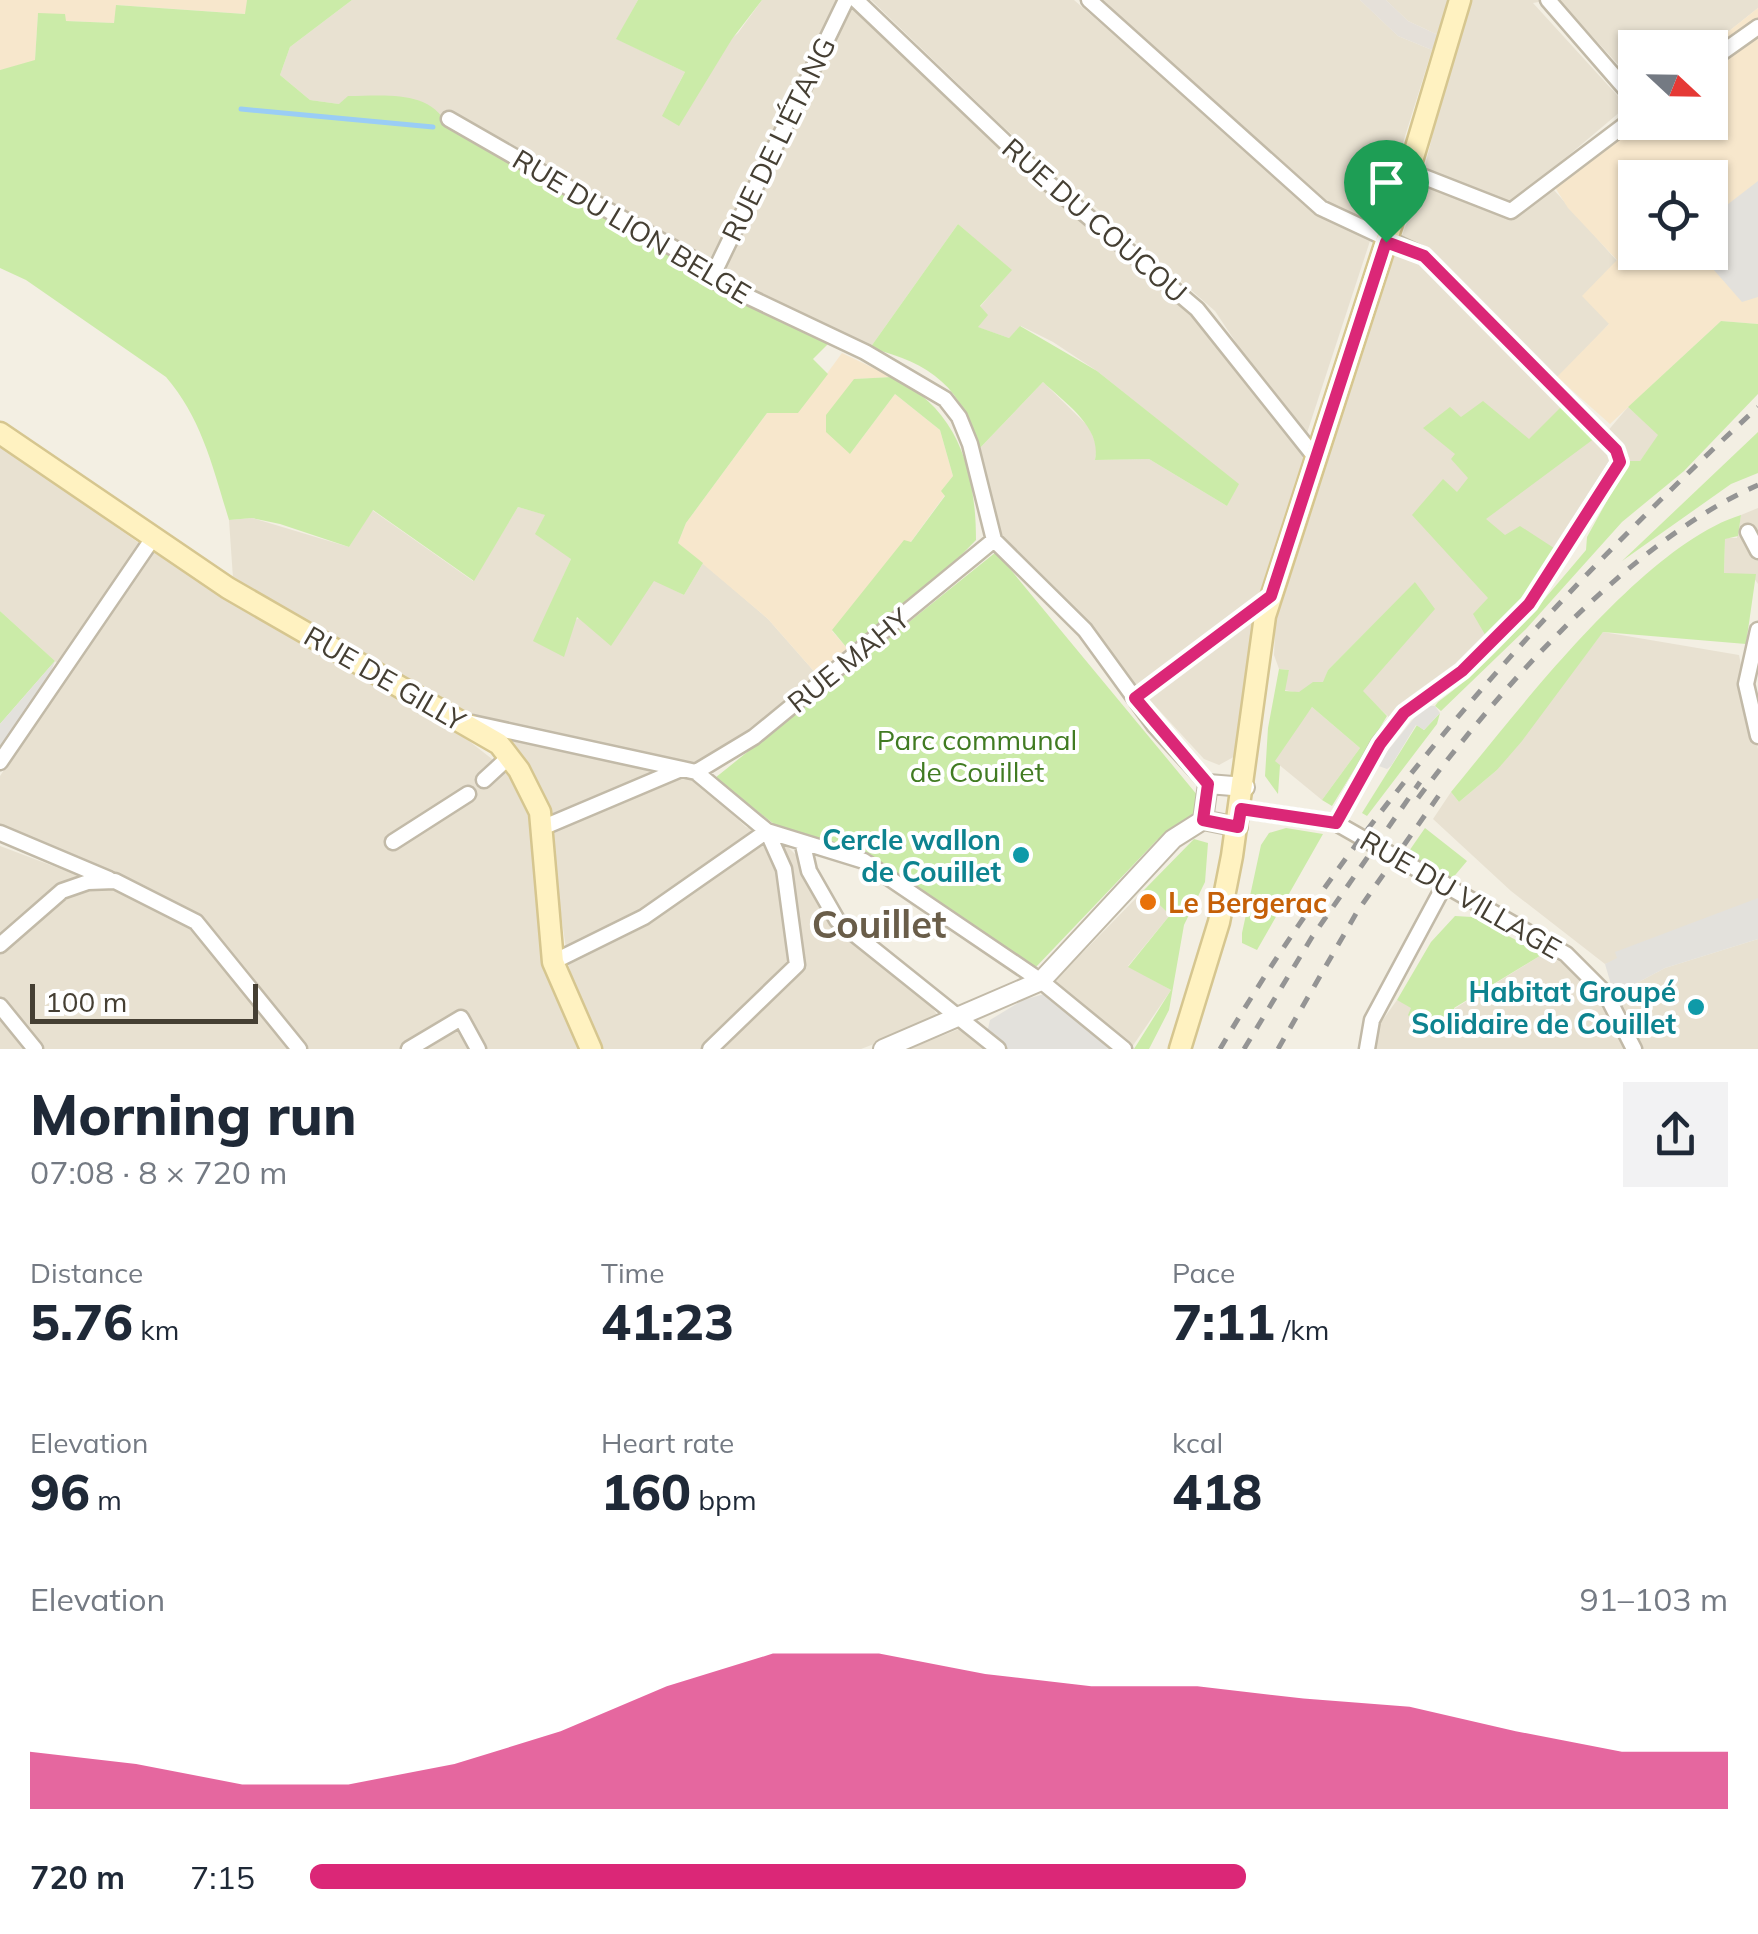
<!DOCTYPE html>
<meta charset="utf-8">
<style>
body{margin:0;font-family:Mulish,sans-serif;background:#f2f2f3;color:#1f2937;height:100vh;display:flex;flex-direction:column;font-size:38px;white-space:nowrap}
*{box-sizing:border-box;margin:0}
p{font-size:32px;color:#747a83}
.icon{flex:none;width:55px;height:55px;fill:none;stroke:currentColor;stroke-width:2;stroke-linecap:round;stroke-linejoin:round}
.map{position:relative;height:1049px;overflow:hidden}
.side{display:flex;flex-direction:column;background:#fff;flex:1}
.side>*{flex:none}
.needle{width:65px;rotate:112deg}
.fabs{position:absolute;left:1618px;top:30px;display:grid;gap:20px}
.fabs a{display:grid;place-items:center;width:110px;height:110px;border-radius:0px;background:#fff;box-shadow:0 2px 8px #0004;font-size:50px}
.scale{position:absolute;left:30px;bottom:25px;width:228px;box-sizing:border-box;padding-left:10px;border:5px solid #453f33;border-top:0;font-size:28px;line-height:35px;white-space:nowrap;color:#453f33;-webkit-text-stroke:8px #fff;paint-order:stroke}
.pin{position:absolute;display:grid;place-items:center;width:85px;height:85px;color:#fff;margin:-102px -42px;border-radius:50% 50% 50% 0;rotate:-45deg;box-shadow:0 0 10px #0007}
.pin .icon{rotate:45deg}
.round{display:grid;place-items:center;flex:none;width:105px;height:105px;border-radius:0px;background:#f2f2f3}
.summary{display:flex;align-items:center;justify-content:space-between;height:170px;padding:0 30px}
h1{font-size:55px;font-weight:800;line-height:75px}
.stats{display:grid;grid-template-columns:repeat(3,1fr);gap:15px;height:170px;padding:10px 30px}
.stats div{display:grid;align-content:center}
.stats b{font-size:50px;font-weight:800}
.stats small{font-size:28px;font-weight:400}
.stats p{font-size:28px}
.chart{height:280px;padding:20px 30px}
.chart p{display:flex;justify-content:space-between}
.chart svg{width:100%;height:180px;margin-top:10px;fill:#db2777;opacity:.7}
ul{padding:0 30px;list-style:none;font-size:32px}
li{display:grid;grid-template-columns:160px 120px 1fr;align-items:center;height:75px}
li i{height:25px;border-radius:12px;background:#db2777}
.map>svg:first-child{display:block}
</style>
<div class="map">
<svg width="1758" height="1049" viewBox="0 0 1758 1049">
<rect width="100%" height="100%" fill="#f3efe3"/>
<path fill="#e8e1d1" d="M 352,0 L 638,0 L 617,39 L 685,72 L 678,85 L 738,33 L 762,0 L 841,0 L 712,262 L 669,240 L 339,104 L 310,100 L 280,75 L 290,47 Z
M 871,0 L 1074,0 L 1321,215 L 1370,241 L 1307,433 L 1257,374 L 1215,311 L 1000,124 Z
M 1091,0 L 1360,0 L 1398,36 L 1432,50 L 1375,232 L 1344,217 Z
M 1386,0 L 1448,0 L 1438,35 L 1408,21 Z
M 1465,0 L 1550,0 L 1533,3 L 1627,106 L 1511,204 L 1506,219 L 1554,190 L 1617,261 L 1609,324 L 1546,391 L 1616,459 L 1528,593 L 1472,655 L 1391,719 L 1362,692 L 1416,582 L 1328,670 L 1324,682 L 1300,693 L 1284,690 L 1289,670 L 1279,669 L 1274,655 L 1276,609 L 1310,485 L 1420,187 Z
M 1559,0 L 1758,0 L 1758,8 L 1709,47 L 1635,48 L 1635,83 Z
M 853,6 L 1202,315 L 1307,455 L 1258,599 L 1241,753 L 1219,765 L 1204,759 L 999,536 L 978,450 L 1043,382 L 1089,427 L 1097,447 L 1095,460 L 1149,459 L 1227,506 L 1238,484 L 1097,371 L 1053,342 L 1021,326 L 1009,338 L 977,327 L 980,307 L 1011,270 L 958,224 L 870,348 L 721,275 Z
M 1628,407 L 1659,435 L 1640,461 L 1629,461 L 1606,433 Z
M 0,445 L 146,548 L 455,730 L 506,770 L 533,822 L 545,961 L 587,1049 L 0,1049 L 0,846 L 69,872 L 0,841 L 0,776 L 68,673 L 0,611 Z
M 518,507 L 546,515 L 571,559 L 534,641 L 654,580 L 684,595 L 703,563 L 768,619 L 819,677 L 753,735 L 696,769 L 462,715 L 282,613 L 233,578 L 229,520 L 252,518 L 349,547 L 372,510 L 473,581 Z
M 1758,508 L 1758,584 L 1752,575 L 1724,574 L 1725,538 L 1737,538 L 1741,515 Z
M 1603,632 L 1739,655 L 1758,749 L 1758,916 L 1605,964 L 1511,891 L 1433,819 L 1451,792 L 1459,802 L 1497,770 Z
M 1312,707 L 1360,748 L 1322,800 L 1272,759 Z
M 509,736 L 691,775 L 746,827 L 781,840 L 799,858 L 831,924 L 920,990 L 940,1019 L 861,1049 L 600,1049 L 588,1029 L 568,963 L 553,858 L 530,775 Z
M 1144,890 L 1170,915 L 1128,966 L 1171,990 L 1132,1047 L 1050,986 Z
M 1758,939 L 1758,1049 L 1640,1049 L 1614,995 L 1665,968 Z
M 1543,954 L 1563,963 L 1614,1018 L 1626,1049 L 1373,1049 L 1372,1035 L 1397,1000 L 1457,1024 L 1454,1009 Z
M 959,1029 L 986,1049 L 909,1049 Z"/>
<path fill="#f7e7cc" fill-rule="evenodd" d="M 0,0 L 247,0 L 246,14 L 117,5 L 114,23 L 66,21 L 38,13 L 35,61 L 0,70 Z
M 1758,8 L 1758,324 L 1721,321 L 1610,424 L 1557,377 L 1609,324 L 1582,296 L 1617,260 L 1568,208 L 1551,181 L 1635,107 L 1635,122 L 1710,122 L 1709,47 ZM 1635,178 L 1710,178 L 1710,252 L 1635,252 Z
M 842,353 L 892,377 L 854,379 L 850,454 L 895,394 L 940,430 L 953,476 L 942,490 L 945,495 L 910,543 L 832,631 L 847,648 L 819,677 L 768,619 L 678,543 L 686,523 L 767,413 L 798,413 Z"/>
<path fill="#e5e0d9" d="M 1360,0 L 1386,0 L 1408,21 L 1438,35 L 1432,50 L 1398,36 Z"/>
<path fill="#cbeba8" d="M 247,0 L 352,0 L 290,47 L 280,75 L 310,100 L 339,104 L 348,96 C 383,96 430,89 447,125 L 702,272 C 741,302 787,325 833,339 L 813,359 L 828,374 L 798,413 L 767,413 L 686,523 L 678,543 L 703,563 L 684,595 L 654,581 L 611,646 L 577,617 L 564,657 L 533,641 L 571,559 L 535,534 L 545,515 L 518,507 L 474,581 L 373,510 L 349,547 L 280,524 L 252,518 L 229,520 C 213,468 202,419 166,377 L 26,280 L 0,268 L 0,70 L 35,60 L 38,13 L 65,14 L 66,21 L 114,23 L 116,5 L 245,14 Z
M 638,0 L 762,0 L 732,39 L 679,126 L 662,116 L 685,72 L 616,39 Z
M 958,224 L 1012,270 L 980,306 L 988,315 L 978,327 L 1009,338 L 1020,326 L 1097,371 L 1239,484 L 1227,506 L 1149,459 L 1095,460 C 1102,427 1065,403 1043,382 L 978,450 C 964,388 931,363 870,348 Z
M 1721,321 L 1758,324 L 1758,394 L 1684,471 L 1622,522 L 1526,629 L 1441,711 L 1435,706 L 1438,702 C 1496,660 1540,604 1586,550 L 1587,537 L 1629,461 L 1640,461 L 1658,435 L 1628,407 Z
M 892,377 C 958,408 976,471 976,540 L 937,580 L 847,648 L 832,630 L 904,540 L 911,542 L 945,496 L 941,491 L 953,476 L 940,430 L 895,394 L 850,454 L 826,432 L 826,415 L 854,379 Z
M 1483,401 L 1529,439 L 1563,405 L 1595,438 L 1486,519 L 1505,535 L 1520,526 L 1557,550 L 1528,593 L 1487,638 L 1473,614 L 1488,598 L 1412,515 L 1443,479 L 1457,492 L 1468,478 L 1451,459 L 1455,454 L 1423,428 L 1450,407 L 1461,417 Z
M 1758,432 L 1758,473 L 1731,484 L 1622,561 Z
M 1741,515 L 1738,536 L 1725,539 L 1724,573 L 1756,574 L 1746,644 L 1603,632 L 1522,741 L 1497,770 L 1459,802 L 1451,792 C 1517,712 1643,545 1741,515 Z
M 996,552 L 1198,796 L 1197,816 L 1157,840 L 1035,968 L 862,854 L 779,828 L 715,778 Z
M 1415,582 L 1435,609 L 1363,691 L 1387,716 L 1332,806 L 1322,800 L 1360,748 L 1312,707 L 1275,761 L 1280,765 L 1278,794 L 1265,776 L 1268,728 L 1279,669 L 1289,670 L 1285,691 L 1299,692 L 1313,682 L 1323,682 L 1328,670 Z
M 0,611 L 55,661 L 0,724 Z
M 1440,713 L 1437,724 L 1367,816 L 1362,813 L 1417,725 L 1424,730 Z
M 1286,828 L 1323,834 L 1257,950 L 1242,943 L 1242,933 L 1261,845 L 1269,833 Z
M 1425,828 L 1467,861 L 1451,880 L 1407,854 Z
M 1194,839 L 1208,843 L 1205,882 L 1184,925 L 1169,1010 L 1149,1049 L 1134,1049 L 1171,990 L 1128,967 L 1170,915 L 1144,890 Z
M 1455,916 L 1472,917 L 1543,954 L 1454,1008 L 1458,1024 L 1418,1028 L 1408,1015 L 1411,1008 L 1397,1000 L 1431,942 Z"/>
<path fill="#e3e1dc" d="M 1758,181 L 1758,297 L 1742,302 L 1699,253 L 1710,252 L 1710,218 Z
M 55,661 L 45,687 L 0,750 L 0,724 Z
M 1424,706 L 1435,706 L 1440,713 L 1424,730 L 1416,725 L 1391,766 L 1387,769 L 1376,765 Z
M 1758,898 L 1758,939 L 1665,968 L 1614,995 L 1605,964 L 1617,958 L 1615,952 Z
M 1044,994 L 1117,1049 L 1007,1049 L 987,1033 L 990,1020 L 1023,1000 Z"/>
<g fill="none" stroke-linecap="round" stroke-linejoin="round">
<path stroke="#9acdf5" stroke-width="5" d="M 241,109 L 433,127"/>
<g stroke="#c2baa8" stroke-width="19">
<path id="minor" d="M 856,0 L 1046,181 L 1197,309 L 1315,457
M 1089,0 L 1321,208 L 1424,256 L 1616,450 L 1620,461 L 1529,604 L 1462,671 L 1404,713 L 1379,744 L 1336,823
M 1548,0 L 1635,100
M 1710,61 L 1758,27
M 449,119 L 705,266 L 711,279 L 865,352 L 945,399 L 959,417 L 970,444 L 994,540 L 1085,630 L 1154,725 L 1208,784
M 1409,171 L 1511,211 L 1635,117
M 711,279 L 846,0
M 1748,532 L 1758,551
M 1758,630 L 1746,684 L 1758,736
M 1135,698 L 1270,597
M 472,723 L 696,772 L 767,831 L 864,861 L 1041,981 L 1124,1049
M 0,762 L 153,538
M 696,772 L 754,737 L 994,540
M 484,780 L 509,757
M 1241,809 L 1336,823 L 1566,954 L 1606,994 L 1634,1049
M 544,827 L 681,769
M 0,833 L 109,879
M 393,842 L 468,794
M 803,845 L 809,871 L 837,920 L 998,1049
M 0,945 L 62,891 L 88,882 L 115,881 L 196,922 L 299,1049
M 553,962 L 644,917 L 767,831
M 0,1006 L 35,1049
M 409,1049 L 461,1018 L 478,1049
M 710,1049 L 797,965 L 784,869 L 767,831
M 1367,1049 L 1372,1020 L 1445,884"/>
</g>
<g stroke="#c2baa8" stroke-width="22">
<path id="tertiary" d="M 1203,820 L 1208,784 L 1245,787
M 883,1049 L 1041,981 L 1173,839 L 1203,820 L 1238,827"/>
</g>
<g stroke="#d6c68f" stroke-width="25">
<path id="secondary" d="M 0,433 L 228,588 L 499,744 L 519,770 L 540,812 L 553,962 L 591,1049
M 1180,1049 L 1219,922 L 1232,856 L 1265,616 L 1409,171 L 1460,0"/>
</g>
<use href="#minor" stroke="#fff" stroke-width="14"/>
<use href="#tertiary" stroke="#fff" stroke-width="18"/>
<use href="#secondary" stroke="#fff2c1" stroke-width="20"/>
<path stroke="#949494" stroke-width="5" stroke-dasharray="12 12" stroke-linecap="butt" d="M 1418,798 C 1502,686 1629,542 1758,485
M 1220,1049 C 1364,804 1551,599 1758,407
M 1244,1049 L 1312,937 L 1420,782
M 1278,1049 L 1357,912 L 1444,788"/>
</g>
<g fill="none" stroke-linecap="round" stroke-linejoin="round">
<g stroke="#fff" stroke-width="20">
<path id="route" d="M 1386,242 L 1424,256 L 1616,450 L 1620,462 L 1529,604 L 1462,671 L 1404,713 L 1380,744 L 1336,823 L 1241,809 L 1238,827 L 1203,820 L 1208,784 L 1135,698 L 1271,596 Z"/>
</g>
<use href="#route" stroke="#db2777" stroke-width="12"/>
</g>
<g fill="#0f9aa8" stroke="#fff" stroke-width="4">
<circle cx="1021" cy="855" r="10"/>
<circle cx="1696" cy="1007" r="10"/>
</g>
<circle fill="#e8710a" stroke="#fff" stroke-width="4" cx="1148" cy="902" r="10"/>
<g text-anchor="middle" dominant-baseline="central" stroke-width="8" stroke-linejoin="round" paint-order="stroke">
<g font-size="28" fill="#453f33" stroke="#fff">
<text transform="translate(778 139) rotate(-64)">RUE DE L'ÉTANG</text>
<text transform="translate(1095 220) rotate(41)">RUE DU COUCOU</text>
<text transform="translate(632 226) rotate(31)">RUE DU LION BELGE</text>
<text transform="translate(848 660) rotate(-39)">RUE MAHY</text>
<text transform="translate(385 678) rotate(30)">RUE DE GILLY</text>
<text transform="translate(1461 894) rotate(30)">RUE DU VILLAGE</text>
</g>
<g font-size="28" fill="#417b22" stroke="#fff">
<text x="977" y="739">Parc communal<tspan x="977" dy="32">de Couillet</tspan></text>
</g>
<g font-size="28" font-weight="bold" fill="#0d838f" stroke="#fff" text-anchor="end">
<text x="1001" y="839">Cercle wallon<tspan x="1001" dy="32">de Couillet</tspan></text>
<text x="1676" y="991">Habitat Groupé<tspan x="1676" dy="32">Solidaire de Couillet</tspan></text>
</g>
<g font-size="28" font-weight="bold" fill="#c56008" stroke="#fff" text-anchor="start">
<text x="1168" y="902">Le Bergerac</text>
</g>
<g font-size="38" font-weight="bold" fill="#695d49" stroke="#fff">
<text x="879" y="924">Couillet</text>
</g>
</g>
</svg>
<div class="fabs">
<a><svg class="needle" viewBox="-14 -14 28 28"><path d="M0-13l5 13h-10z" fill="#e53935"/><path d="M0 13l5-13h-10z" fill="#747a83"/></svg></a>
<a><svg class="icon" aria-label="locate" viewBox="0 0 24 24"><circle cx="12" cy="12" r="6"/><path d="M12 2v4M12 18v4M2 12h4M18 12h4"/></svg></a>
</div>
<div class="scale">100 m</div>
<div class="pin" style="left:1386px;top:242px;background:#1e9e55"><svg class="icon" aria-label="arrive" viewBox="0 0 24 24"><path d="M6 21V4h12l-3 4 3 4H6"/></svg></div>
</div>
<section class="side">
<div class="summary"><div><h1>Morning run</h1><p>07:08 · 8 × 720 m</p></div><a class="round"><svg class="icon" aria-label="share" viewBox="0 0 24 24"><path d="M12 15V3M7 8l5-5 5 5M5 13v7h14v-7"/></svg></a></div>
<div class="stats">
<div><p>Distance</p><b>5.76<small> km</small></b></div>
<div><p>Time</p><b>41:23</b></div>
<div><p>Pace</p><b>7:11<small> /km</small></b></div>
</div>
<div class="stats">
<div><p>Elevation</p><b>96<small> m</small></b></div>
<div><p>Heart rate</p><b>160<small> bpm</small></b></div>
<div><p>kcal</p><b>418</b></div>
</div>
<div class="chart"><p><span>Elevation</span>91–103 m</p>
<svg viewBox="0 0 160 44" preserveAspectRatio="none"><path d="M0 44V30L10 33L20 38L30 38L40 33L50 25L60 14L70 6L80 6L90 11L100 14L110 14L120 17L130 19L140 25L150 30L160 30V44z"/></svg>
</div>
<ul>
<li><b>720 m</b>7:15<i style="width:66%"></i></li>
</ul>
</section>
